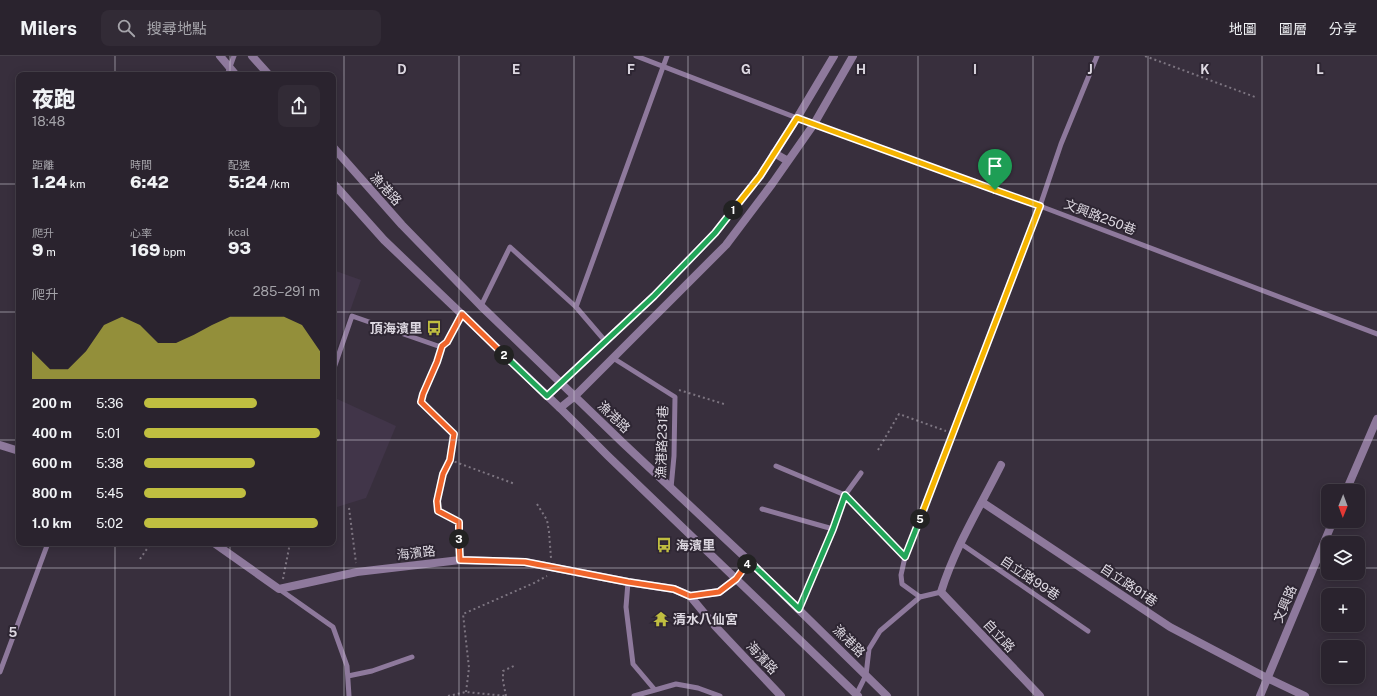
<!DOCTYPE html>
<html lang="zh-TW">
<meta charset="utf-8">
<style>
body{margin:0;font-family:"Public Sans","Noto Sans TC",sans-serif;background:#322b36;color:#f1f3f6;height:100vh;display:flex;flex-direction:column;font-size:15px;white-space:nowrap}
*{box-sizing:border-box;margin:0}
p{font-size:13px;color:#a5a4aa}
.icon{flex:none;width:22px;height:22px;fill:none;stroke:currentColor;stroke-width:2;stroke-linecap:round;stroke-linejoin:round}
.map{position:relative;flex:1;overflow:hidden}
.sheet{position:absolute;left:16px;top:16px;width:320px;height:474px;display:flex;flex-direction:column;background:#2a232e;border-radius:8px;box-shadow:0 2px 10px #0003,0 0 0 1px #46404a}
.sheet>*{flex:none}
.needle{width:26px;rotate:181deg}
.buttons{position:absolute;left:1321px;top:428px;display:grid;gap:8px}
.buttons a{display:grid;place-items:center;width:44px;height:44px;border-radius:8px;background:#2a232e;box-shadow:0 2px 10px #0003,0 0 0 1px #46404a;font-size:20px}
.pin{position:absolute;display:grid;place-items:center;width:34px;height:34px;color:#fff;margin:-41px -17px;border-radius:50% 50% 50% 0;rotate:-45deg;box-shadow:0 0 4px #0007}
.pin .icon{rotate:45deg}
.km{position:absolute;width:20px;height:20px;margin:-10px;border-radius:50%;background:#222;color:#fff;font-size:11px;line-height:20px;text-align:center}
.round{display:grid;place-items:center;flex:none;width:42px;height:42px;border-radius:8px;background:#322b36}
.summary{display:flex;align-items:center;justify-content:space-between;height:68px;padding:0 16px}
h1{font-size:22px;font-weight:800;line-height:30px}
.stats{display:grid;grid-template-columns:repeat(3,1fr);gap:6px;height:68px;padding:4px 16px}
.stats div{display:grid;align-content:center}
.stats b{font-size:17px;font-weight:800}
.stats small{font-size:11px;font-weight:400}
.stats p{font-size:11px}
.chart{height:112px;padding:8px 16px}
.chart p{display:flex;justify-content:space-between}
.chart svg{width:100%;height:72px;margin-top:4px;fill:#c0be40;opacity:.7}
ul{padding:0 16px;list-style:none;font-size:13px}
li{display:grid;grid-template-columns:64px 48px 1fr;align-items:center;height:30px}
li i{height:10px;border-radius:5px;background:#c0be40}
header{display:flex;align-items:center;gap:24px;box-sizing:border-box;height:56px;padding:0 20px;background:#2a232e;border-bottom:1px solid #46404a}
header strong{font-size:19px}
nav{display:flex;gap:22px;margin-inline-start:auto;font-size:14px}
.search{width:280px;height:36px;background:#322b36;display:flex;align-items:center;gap:10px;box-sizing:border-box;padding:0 14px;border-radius:8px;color:#a5a4aa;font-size:15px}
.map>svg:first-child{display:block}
</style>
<header>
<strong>Milers</strong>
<div class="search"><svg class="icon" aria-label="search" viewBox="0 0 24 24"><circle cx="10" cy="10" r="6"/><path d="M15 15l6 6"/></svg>搜尋地點</div>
<nav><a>地圖</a><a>圖層</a><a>分享</a></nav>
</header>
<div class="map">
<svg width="1377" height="640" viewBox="0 0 1377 640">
<rect width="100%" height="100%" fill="#382f3d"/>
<path fill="#413549" d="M 333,214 L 361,224 L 333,303 Z
M 333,341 L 396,370 L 366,442 L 337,451 L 333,448 Z"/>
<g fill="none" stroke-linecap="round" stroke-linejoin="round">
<path stroke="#7d7581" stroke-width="2" stroke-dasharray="2 3" stroke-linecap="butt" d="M 1145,0 L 1255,41
M 440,296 L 423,338 L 421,346 L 454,378 L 450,404 L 443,418 L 437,445 L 438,455 L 459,466 L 460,495
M 679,334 L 724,348
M 878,394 L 899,358 L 946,375
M 450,404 L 515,428
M 537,448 L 547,464 L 549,476 L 551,502
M 349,452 L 356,507
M 140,503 L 151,487
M 283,523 L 290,487
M 466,636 L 469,612 L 463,558 L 534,527 L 547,520
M 448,640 L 466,636 L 506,640
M 506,640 L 503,625 L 503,615 L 516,609"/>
<path stroke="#8e799c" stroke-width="5" d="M 636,0 L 797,62 L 1040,150 L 1377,278
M 227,19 L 234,0
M 481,250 L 510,191 L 576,251 L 606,286
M 576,251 L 667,0
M 613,302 L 675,341 L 674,400 L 671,432
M 333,315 L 352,260 L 438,290 L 442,290 L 447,286 L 462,258
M 776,410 L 845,439 L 905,501
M 762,453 L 833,473
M 960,487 L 1088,575
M 628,526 L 626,551 L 633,608 L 655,634 L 676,628 L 698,632 L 720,640
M 279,533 L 333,571 L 347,610 L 349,640
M 920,541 L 902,528 L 901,519 L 905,501 L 1040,150 L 1061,88 L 1097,0
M 799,553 L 833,473 L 845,439 L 861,417
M 0,616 L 48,487
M 348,620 L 372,615 L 412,601
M 856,639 L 866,619 L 869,593 L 880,575 L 920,541 L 941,536
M 634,640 L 655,634"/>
<path stroke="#8e799c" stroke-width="8" d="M 774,97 L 788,105
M 547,340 L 654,240 L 715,177 L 760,120 L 797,62 L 834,0
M 560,352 L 575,340 L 726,189 L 772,128 L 814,68 L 853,0
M 1001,409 C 980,451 955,491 941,536 L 1040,640
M 1346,435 L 1377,363
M 982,446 L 1170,571 L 1267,622 L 1305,640
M 690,540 L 719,536 L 736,523 L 749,505
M 1260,640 L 1333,465"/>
<path stroke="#8e799c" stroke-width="8" d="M 220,0 L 236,19
M 252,0 L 269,19
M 333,91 L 402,169 L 481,250 L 623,387 L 749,505 L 887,640
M 333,127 L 384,184 L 560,352 L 608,400 L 858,640
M 0,389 L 19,395
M 214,487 L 279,533 L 357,516 L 460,504 L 525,506 L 628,526 L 674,533 L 690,540 L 715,570 L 781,640"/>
</g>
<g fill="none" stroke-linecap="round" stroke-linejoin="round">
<g stroke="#fff" stroke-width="8">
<path id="split-1" d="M 733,154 L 760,120 L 797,62 L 995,134"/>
</g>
<g stroke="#fff" stroke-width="8">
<path id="split-2" d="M 504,299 L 547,340 L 654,240 L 715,177 L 733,154"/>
</g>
<g stroke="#fff" stroke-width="8">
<path id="split-3" d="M 459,483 L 459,466 L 438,455 L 437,445 L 443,418 L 450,404 L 454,378 L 421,346 L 423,338 L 437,306 L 442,290 L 447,286 L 462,258 L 504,299"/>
</g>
<g stroke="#fff" stroke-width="8">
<path id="split-4" d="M 459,483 L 460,504 L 525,506 L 628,526 L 674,533 L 690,540 L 719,536 L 736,523 L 747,508"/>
</g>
<g stroke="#fff" stroke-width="8">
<path id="split-5" d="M 747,508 L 749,505 L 799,553 L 833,473 L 845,439 L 905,501 L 920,463"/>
</g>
<g stroke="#fff" stroke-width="8">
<path id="split-6" d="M 920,463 L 1040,150 L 995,134"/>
</g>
<use href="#split-1" stroke="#f5b400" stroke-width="5"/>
<use href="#split-2" stroke="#22a559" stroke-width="5"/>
<use href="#split-3" stroke="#f0652b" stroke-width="5"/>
<use href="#split-4" stroke="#f0652b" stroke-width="5"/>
<use href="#split-5" stroke="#22a559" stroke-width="5"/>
<use href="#split-6" stroke="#f5b400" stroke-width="5"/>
</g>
<path fill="none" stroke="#ddd8e1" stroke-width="1" stroke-opacity="0.55" d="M 115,0 L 115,19M 230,0 L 230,19M 344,0 L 344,640M 459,0 L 459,640M 574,0 L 574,640M 688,0 L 688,640M 803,0 L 803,640M 918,0 L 918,640M 1033,0 L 1033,640M 1148,0 L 1148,640M 1262,0 L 1262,640M 0,128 L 19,128M 333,128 L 1377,128M 0,256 L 19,256M 333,256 L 1377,256M 0,384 L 19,384M 333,384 L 1377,384M 115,487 L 115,640M 230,487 L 230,640M 0,512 L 1328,512M 1358,512 L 1377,512"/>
<defs>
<g id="bus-bare" transform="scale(1.2)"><path d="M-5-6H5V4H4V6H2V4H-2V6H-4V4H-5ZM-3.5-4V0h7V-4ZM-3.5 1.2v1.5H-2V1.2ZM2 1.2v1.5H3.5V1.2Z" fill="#c0be40" stroke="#2e2633" stroke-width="2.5" paint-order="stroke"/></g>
<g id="temple-bare" transform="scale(1.2)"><path d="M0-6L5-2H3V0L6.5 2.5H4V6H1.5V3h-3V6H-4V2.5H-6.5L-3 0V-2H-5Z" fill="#c0be40" stroke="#2e2633" stroke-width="2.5" paint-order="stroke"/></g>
</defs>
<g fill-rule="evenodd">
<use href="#bus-bare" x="434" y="272"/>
<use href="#bus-bare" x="664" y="489"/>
<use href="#temple-bare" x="661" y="563"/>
</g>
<g text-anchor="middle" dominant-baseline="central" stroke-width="4" stroke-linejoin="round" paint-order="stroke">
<g font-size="13" fill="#ddd8e1" stroke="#2e2633">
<text transform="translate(386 133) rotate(48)">漁港路</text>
<text transform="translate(1100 161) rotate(21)">文興路250巷</text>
<text transform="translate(614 361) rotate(44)">漁港路</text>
<text transform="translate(662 386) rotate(-88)">漁港路231巷</text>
<text transform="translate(416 497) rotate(-7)">海濱路</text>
<text transform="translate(1030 522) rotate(34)">自立路99巷</text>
<text transform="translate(1129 529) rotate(34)">自立路91巷</text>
<text transform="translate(1285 548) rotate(-67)">文興路</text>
<text transform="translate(999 580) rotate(47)">自立路</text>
<text transform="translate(849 585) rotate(45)">漁港路</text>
<text transform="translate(762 602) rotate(47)">海濱路</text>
</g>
<g font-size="13" font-weight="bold" fill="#ddd8e1" stroke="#2e2633" text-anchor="start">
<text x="422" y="272" text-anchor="end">頂海濱里</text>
<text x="676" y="489">海濱里</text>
<text x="673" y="563">清水八仙宮</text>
</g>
</g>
<g font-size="13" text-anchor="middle" font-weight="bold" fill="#ddd8e1" stroke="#2e2633" stroke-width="4" stroke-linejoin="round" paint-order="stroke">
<text x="402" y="18">D</text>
<text x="516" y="18">E</text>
<text x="631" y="18">F</text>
<text x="746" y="18">G</text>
<text x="861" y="18">H</text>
<text x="975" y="18">I</text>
<text x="1090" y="18">J</text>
<text x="1205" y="18">K</text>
<text x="1320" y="18">L</text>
<text x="13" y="581">5</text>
</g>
</svg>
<div class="buttons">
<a><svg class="needle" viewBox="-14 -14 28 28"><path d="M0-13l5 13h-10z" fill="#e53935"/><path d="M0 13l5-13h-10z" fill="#a5a4aa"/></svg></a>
<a><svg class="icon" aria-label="layers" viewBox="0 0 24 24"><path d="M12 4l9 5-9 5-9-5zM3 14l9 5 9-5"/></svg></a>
<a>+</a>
<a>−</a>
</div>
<div class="pin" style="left:995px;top:134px;background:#1e9e55"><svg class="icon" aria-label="arrive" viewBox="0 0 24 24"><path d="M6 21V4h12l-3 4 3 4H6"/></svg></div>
<b class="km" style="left:733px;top:154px">1</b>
<b class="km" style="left:504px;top:299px">2</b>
<b class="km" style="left:459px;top:483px">3</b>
<b class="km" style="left:747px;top:508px">4</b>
<b class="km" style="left:920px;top:463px">5</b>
<section class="sheet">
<div class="summary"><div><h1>夜跑</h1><p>18:48</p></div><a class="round"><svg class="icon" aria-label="share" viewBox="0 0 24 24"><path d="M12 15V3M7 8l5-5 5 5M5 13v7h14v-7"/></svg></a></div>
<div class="stats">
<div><p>距離</p><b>1.24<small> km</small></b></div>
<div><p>時間</p><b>6:42</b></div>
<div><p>配速</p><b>5:24<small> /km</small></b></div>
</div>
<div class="stats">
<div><p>爬升</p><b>9<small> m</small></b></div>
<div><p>心率</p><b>169<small> bpm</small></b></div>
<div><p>kcal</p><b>93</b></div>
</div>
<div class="chart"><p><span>爬升</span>285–291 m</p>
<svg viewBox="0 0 160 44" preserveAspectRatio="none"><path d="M0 44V27L10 38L20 38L30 27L40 11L50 6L60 11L70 22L80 22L90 17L100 11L110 6L120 6L130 6L140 6L150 11L160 27V44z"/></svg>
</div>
<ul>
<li><b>200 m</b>5:36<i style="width:64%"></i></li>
<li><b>400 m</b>5:01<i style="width:100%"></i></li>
<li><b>600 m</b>5:38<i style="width:63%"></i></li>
<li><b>800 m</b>5:45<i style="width:58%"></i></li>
<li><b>1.0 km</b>5:02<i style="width:99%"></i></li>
</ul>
</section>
</div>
